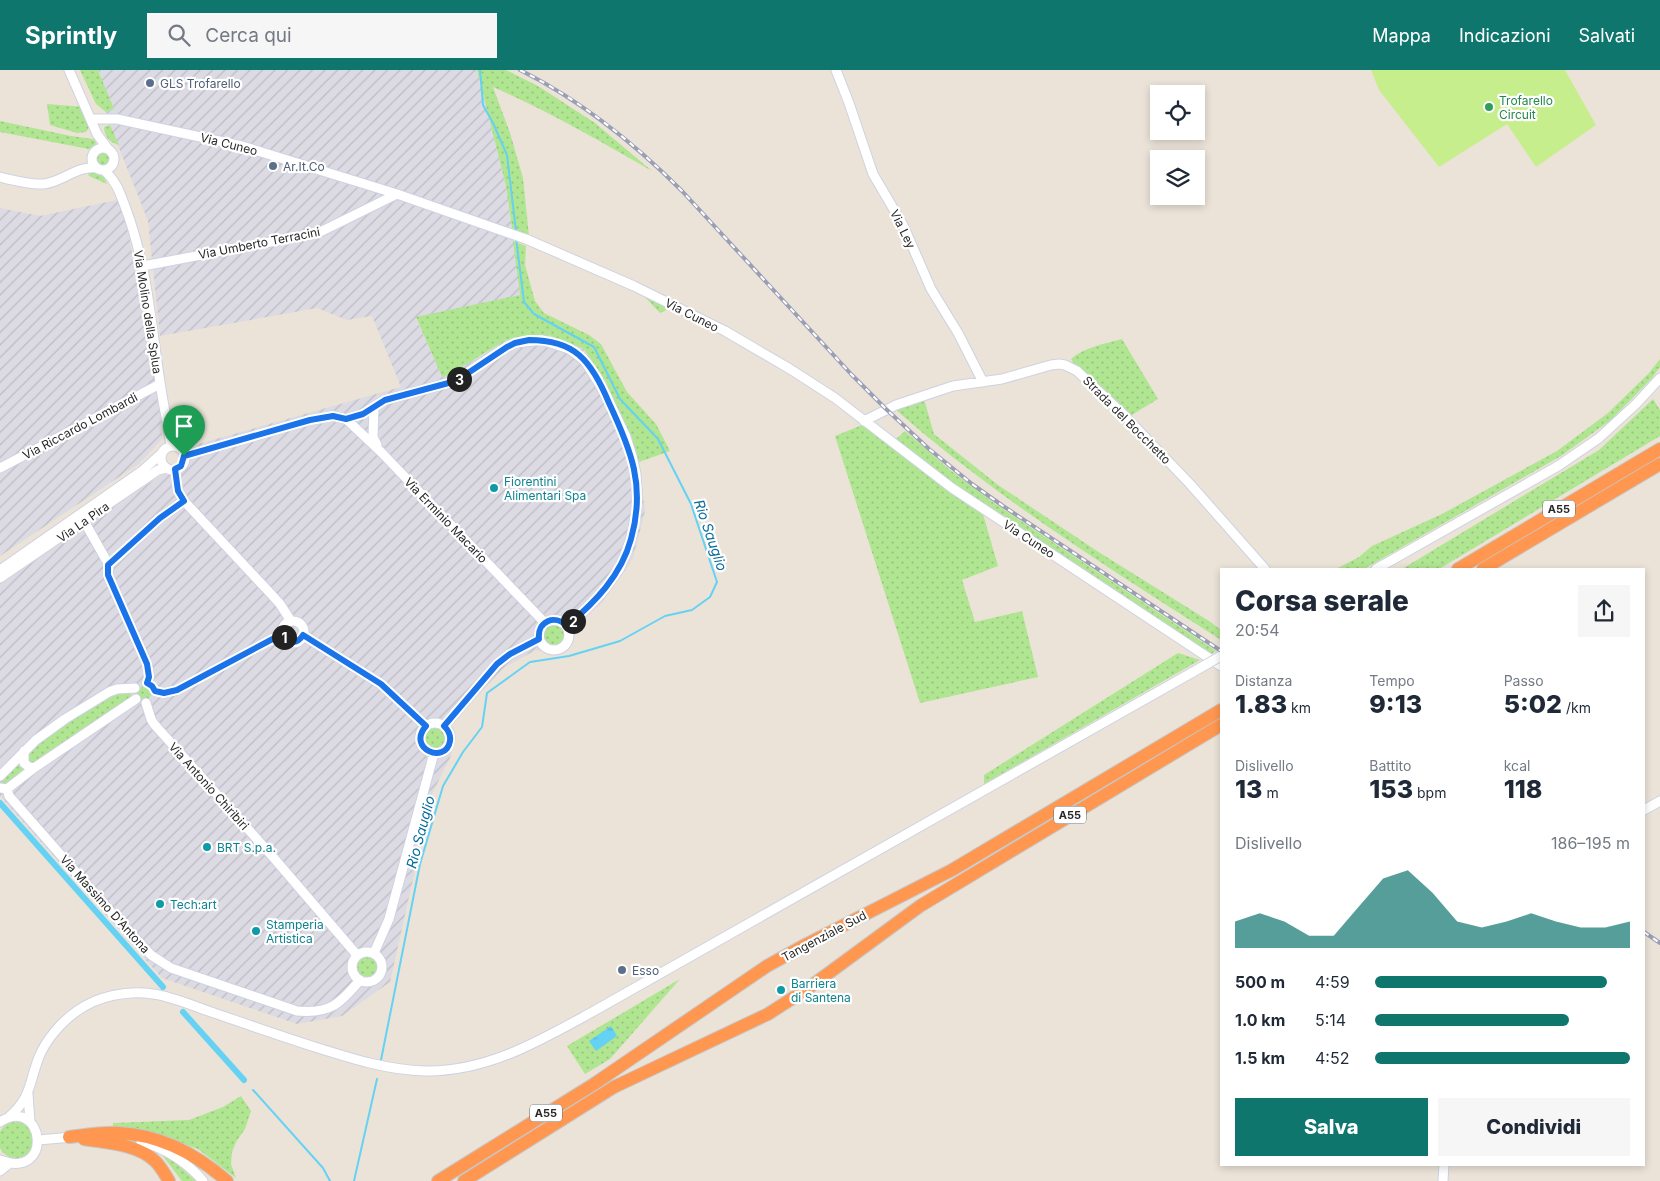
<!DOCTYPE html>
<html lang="it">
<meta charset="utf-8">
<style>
body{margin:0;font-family:Inter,sans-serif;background:#f6f6f7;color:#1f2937;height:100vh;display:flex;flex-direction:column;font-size:19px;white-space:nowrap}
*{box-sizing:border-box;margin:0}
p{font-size:16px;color:#747a83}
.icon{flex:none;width:28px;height:28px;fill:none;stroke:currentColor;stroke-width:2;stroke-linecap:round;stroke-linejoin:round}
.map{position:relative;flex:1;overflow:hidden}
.side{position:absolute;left:1220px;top:498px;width:425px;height:598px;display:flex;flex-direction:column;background:#fff;border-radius:0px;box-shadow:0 2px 8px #0003}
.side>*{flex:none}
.fabs{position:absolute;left:1150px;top:15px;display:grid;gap:10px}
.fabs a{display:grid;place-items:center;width:55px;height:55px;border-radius:0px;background:#fff;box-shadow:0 2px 8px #0003;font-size:25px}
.pin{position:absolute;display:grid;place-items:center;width:42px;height:42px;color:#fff;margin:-51px -21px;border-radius:50% 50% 50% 0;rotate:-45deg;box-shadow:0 0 5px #0007}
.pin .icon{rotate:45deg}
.km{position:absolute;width:25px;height:25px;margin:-12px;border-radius:50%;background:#222;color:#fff;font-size:14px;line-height:25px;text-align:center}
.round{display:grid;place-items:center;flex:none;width:52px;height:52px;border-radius:0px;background:#f6f6f7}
.headline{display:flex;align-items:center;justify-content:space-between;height:85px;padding:0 15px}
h1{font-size:28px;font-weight:800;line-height:38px}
.figures{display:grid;grid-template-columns:repeat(3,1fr);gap:8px;height:85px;padding:5px 15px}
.figures div{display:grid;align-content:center}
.figures b{font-size:25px;font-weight:800}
.figures small{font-size:14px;font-weight:400}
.figures p{font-size:14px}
.chart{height:140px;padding:10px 15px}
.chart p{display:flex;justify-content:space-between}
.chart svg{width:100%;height:90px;margin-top:5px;fill:#0f766e;opacity:.7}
.button{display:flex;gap:10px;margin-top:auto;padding:10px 15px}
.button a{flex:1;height:58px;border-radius:0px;background:#0f766e;color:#fff;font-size:20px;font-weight:800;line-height:58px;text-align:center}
.button a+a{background:#f6f6f7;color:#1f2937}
ul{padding:0 15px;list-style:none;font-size:16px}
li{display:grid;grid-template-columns:80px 60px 1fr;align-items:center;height:38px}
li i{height:12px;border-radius:6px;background:#0f766e}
header{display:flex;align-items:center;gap:30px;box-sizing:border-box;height:70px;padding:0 25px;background:#0f766e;color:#fff}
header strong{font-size:24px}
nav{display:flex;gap:28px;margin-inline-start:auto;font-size:18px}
.search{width:350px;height:45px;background:#f6f6f7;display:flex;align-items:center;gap:12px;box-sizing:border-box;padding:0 18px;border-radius:0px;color:#747a83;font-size:19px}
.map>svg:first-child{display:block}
</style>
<header>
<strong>Sprintly</strong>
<div class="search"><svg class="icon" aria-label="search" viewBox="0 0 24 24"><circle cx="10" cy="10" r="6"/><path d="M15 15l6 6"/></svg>Cerca qui</div>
<nav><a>Mappa</a><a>Indicazioni</a><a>Salvati</a></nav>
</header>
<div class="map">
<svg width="1660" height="1111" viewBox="0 0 1660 1111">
<defs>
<pattern id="industrial-furrows" width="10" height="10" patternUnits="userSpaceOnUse" patternTransform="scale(1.25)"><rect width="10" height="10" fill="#dcdae3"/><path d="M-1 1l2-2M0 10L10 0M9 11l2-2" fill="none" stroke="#bdbbc3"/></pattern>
<pattern id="grass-dots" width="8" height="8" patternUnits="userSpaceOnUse" patternTransform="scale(1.25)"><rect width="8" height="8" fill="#b0e591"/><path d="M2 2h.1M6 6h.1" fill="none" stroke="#97c47d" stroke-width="1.8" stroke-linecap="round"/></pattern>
<pattern id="water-ripples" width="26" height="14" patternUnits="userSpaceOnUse" patternTransform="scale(1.25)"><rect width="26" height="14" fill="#65d2f4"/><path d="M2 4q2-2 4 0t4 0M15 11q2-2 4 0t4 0" fill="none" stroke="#58b4d1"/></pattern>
</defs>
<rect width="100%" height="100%" fill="#ebe3d8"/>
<path fill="url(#industrial-furrows)" d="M 98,0 L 477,0 L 506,116 L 521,225 L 416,248 L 442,307 L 450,304 L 506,270 L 548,265 L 584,279 L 605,310 L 639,392 L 645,441 L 633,488 L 602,533 L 577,555 L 572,575 L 557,583 L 536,580 L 505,597 L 451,654 L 456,667 L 450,688 L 432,724 L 390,912 L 342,946 L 297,954 L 162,908 L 0,726 L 0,512 L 160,406 L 198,374 L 401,317 L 372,246 L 347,250 L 317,238 L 160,266 L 148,151 L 110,55 L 106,42 L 114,39 Z
M 122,129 L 159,327 L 162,369 L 140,393 L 0,486 L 0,138 L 40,146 Z"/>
<path fill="url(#grass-dots)" d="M 80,0 L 98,0 L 114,39 L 106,42 L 96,34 Z
M 477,0 L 506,0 L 538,16 L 595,53 L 652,101 C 600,71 548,41 493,17 L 510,63 L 523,108 L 529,166 L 512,158 L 506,116 Z
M 47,34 L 84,37 L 90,56 L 86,62 L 77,63 L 50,55 Z
M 0,51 L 71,66 L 93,69 L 96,72 L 95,76 L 89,79 L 0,62 Z
M 110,55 L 119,75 C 110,73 104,66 104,57 Z
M96 89a7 7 0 1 1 14 0a7 7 0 1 1-14 0Z
M 90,100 L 104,107 L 107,114 L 89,106 L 87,101 Z
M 513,171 L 526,176 L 525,195 L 535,231 L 544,243 L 589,265 L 601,274 L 627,322 L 656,354 L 670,381 L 639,392 L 605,310 L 584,279 L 548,265 L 506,270 L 450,304 L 442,307 L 416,247 L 520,225 Z
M 640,222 L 671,238 L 660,243 Z
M 1122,269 L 1158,329 L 1130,346 L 1098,314 L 1076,297 L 1071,289 C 1084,277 1105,274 1122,269 Z
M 1660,289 L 1660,297 L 1652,308 L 1611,350 L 1561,386 L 1364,499 L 1336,499 L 1359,487 L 1372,476 L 1442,444 L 1557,381 L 1608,343 L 1649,303 Z
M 924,329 L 934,364 L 998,415 L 1097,481 L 1209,551 L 1221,560 L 1221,570 C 1109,498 995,427 895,339 L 911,336 Z
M 1653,329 L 1660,340 L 1660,366 L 1439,499 L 1402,499 L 1599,380 Z
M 862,355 L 983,444 L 998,496 L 962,510 L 975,552 L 1022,541 L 1038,607 L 920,633 L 835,366 Z
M 905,361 L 950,400 L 994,433 L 1216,581 L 1209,585 L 937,402 L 895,370 Z
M544 565a10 10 0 1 1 20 0a10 10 0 1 1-20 0Z
M 1178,583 L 1200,590 L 984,714 L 984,705 Z
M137 623a7 7 0 1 1 14 0a7 7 0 1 1-14 0Z
M 128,621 L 131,624 L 131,628 L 36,694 L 27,692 L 27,683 L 51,661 L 113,624 Z
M425 668a10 10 0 1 1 20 0a10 10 0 1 1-20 0Z
M 20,688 L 29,699 L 5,714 L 0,710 Z
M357 897a10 10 0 1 1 20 0a10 10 0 1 1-20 0Z
M 680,909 L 610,989 L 585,1004 L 567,976 Z
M 241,1026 L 251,1041 L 245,1059 L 236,1072 L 232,1082 L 231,1094 L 236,1108 L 198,1079 L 147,1062 L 113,1056 L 113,1053 L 189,1050 L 223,1037 Z
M-2 1070a18 18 0 1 1 36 0a18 18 0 1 1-36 0Z
M 162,1085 L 170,1088 L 196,1111 L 182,1111 Z"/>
<path fill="#c7ee8c" d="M 1371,0 L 1565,0 L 1596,55 L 1536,97 L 1507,54 L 1439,97 L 1379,20 Z"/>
<path fill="url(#water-ripples)" d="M 611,956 L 617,966 L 596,981 L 589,971 Z"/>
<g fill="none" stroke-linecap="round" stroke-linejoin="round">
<path stroke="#65d2f4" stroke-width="2" d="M 480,0 L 483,35 L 493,53 L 507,85 L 516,161
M 381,990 L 420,794 L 443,716 L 463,682 L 482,657 L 487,623 L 530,592 L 569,586 L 620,571 L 665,546 L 692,540 L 710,527 L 717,512 L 691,434 L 658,369 L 620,329 L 594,277 L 534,244 L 524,232 L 516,168
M 253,1020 L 323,1098 L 330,1111
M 354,1111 L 377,1009"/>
<path stroke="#65d2f4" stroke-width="6" d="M 0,733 L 163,917
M 183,942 L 244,1010"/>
<g stroke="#ced2e2" stroke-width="11">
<path id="minor" d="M 69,0 L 97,64 L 108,79
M 836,0 L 849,33 L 873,104 L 903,155 L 931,219 L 958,263 L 983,312
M 91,49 L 117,49 L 242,76 L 397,124 L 526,169 L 634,216 L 725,261 L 790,299 L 835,328 L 952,418 L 1221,596
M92 89a11 11 0 1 1 22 0a11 11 0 1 1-22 0Z
M 104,100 C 117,112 120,123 126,139 C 147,195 151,254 160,312 C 163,334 168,355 171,376
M 0,107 C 12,110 32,115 44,114 C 62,112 78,95 97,98
M 143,196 L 318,163 L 397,124
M 374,338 L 373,367 L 377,375
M 346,349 L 381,382 L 545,553
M 864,351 L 896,335 L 953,316 L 1002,309 L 1051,295 L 1059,294 L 1065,295 L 1077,301 L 1123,344 L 1190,414 L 1265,499
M161 388a12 12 0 1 1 24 0a12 12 0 1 1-24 0Z
M 184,386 L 310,350 L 333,346 L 346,349 L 363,344 L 385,330 L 455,311 L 500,281 L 515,273 L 542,270 L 569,279 L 585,291 L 605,323 L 626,367 L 632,386 L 636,404 L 637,420 L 637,437 L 631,468 L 620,498 L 601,524 L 567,556
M 0,398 L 160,314
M 175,399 L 178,421 L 184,431 L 271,524 L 280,534 L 291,551
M 84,451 L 109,495
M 1376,499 L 1558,396 L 1599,368 L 1636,334 L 1660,308
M 0,500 L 142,401 L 162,383
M 0,508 L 145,409 L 158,400 L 167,398
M539 565a15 15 0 1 1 30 0a15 15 0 1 1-30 0Z
M282 562a11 11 0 1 1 22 0a11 11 0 1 1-22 0Z
M 303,565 L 381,614 L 426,656
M 147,613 L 149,607 L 147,594 L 108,505 L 109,495 L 160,448 L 184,431
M 155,621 L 164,623 L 177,620 L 283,563
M 146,633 L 151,649 L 154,654 L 273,787 L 357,885
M420 668a15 15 0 1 1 30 0a15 15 0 1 1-30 0Z
M 444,656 L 497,594 L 510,584 L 539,569
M 24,681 L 24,693 L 29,697 L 34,698
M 0,706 L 36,670 L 65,649 L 109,622 L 117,619 L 135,618
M 0,718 L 7,719 L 34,698 L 136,629
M 7,719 L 9,726 L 109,840 L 151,885 L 171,898 L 297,941 C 330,944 340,934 360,910
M 1644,740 L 1660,731
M352 897a15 15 0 1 1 30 0a15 15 0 1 1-30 0Z
M 374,883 L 389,849 L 434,683
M 28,1024 L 30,1052
M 9,1047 C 32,1027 29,1012 39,987 C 46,970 61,952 77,941 C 98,926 127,920 153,924 C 171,926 196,937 214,943 C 249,955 283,967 318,978 C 353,989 388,1000 425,1001 C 488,1002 541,970 594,941 L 1193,602
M 0,1052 C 44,1024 55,1111 0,1090
M 38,1070 L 73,1067
M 141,1072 C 164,1077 188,1093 203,1111
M 0,1101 L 10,1093
M 1443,1111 L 1444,1094"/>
</g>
<g stroke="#c7c7c7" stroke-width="14">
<path id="highway" d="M 1458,499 L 1660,379
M 1483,499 L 1660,394
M 69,1067 C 85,1065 103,1062 119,1063 C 160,1065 196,1084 227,1111
M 84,1069 C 107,1073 138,1074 155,1091 C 161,1097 165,1104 169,1111
M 438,1111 L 594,1014 L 767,896 L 805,875 L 952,800 L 1221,640
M 464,1111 L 614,1017 L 768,944 L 807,919 L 920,836 L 1221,655"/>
</g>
<use href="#minor" stroke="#fff" stroke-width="9"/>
<use href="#highway" stroke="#ff9750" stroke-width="12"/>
<g stroke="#9b9fb4" stroke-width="4">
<path id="rail" d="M 520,0 C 582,31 634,73 682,121 L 851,304 L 886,339 L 929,379 L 972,414 L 1003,436 L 1221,581
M 1644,862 L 1660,873"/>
</g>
<use href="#rail" stroke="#fff" stroke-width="2" stroke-dasharray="5.5" stroke-linecap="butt"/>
<g stroke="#ced2e2" stroke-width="11" stroke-linecap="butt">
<path id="minor-bridge" d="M 1193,602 L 1221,586"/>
</g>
<use href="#minor-bridge" stroke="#fff" stroke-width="9"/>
</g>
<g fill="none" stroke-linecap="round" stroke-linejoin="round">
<g stroke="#fff" stroke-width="10">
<path id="route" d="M 529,270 C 546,270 565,273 579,285 C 593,297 602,316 609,333 C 631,380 646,416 631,469 C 621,506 595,532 567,556 C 555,544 537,551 539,569 L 510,584 L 497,594 L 444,656 C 448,660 451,665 450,671 C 446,695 406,679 426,656 L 381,614 L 303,565 C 297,575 287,574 282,564 L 177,620 L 164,623 L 155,621 L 152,616 L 147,613 L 149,607 L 147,594 L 108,505 L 108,495 L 160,448 L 184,431 L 178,421 L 175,399 L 181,396 L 184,386 L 310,350 L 333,346 L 346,349 L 363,344 L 385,330 L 456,311 L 507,277 L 515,273 Z"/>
</g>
<use href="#route" stroke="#1a73e8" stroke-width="6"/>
</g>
<g fill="#5c6f8a" stroke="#fff" stroke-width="2">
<circle cx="150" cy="13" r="5"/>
<circle cx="273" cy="96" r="5"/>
<circle cx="622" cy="900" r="5"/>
</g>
<circle fill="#2e9e5b" stroke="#fff" stroke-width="2" cx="1489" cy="37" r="5"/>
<g fill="#0f9aa8" stroke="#fff" stroke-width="2">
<circle cx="494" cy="418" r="5"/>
<circle cx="207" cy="777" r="5"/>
<circle cx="160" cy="834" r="5"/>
<circle cx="256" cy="861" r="5"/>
<circle cx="781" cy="920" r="5"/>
</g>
<g text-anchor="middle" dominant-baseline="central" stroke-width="4.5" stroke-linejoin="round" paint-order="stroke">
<g fill="#fff" stroke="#686868" stroke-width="1">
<rect x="1543" y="430.5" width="32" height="17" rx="4"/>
<rect x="1054" y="736.5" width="32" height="17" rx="4"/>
<rect x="530" y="1034.5" width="32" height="17" rx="4"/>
</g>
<g font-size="11" font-weight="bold" fill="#282828">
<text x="1559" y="439">A55</text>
<text x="1070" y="745">A55</text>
<text x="546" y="1043">A55</text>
</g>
<g font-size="12" fill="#4e5e75" stroke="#fff" text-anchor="start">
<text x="160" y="13">GLS Trofarello</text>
<text x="283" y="96">Ar.It.Co</text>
<text x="632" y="900">Esso</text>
</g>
<g font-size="12" fill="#27864d" stroke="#fff" text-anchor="start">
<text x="1499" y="30">Trofarello<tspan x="1499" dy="14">Circuit</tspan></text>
</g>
<g font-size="12" fill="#282828" stroke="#fff">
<text transform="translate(229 74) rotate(14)">Via Cuneo</text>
<text transform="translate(903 159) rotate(64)">Via Ley</text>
<text transform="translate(259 173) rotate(-11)">Via Umberto Terracini</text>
<text transform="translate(148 242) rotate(81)">Via Molino della Splua</text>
<text transform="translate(692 245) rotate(27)">Via Cuneo</text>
<text transform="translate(1127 350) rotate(45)">Strada del Bocchetto</text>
<text transform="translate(80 356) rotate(-28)">Via Riccardo Lombardi</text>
<text transform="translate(446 450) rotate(46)">Via Erminio Macario</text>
<text transform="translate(83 452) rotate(-35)">Via La Pira</text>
<text transform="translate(1029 469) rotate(33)">Via Cuneo</text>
<text transform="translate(209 716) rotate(48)">Via Antonio Chiribiri</text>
<text transform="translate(105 834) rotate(48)">Via Massimo D'Antona</text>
<text transform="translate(824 866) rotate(-28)">Tangenziale Sud</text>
</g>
<g font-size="12" fill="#0d838f" stroke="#fff" text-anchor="start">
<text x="504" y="411">Fiorentini<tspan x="504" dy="14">Alimentari Spa</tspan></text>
<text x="217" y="777">BRT S.p.a.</text>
<text x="170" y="834">Tech:art</text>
<text x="266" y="854">Stamperia<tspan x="266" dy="14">Artistica</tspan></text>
<text x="791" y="913">Barriera<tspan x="791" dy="14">di Santena</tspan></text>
</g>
<g font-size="14" font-style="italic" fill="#076d9d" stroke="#fff">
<text transform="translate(711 465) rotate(71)">Rio Sauglio</text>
<text transform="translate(420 762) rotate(-75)">Rio Sauglio</text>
</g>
</g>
</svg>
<div class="fabs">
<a><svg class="icon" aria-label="locate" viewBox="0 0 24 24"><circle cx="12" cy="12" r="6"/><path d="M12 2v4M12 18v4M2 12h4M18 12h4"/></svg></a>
<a><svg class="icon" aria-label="layers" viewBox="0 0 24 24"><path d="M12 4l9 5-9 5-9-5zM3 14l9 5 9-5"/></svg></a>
</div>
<div class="pin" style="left:184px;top:386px;background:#1e9e55"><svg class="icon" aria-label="arrive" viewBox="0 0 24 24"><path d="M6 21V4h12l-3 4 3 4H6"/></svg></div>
<b class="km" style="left:284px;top:567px">1</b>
<b class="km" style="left:573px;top:551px">2</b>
<b class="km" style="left:459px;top:309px">3</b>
<section class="side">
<div class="headline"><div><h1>Corsa serale</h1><p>20:54</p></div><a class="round"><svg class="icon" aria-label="share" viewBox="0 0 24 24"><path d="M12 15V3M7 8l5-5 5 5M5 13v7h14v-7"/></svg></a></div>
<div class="figures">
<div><p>Distanza</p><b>1.83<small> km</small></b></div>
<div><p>Tempo</p><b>9:13</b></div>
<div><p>Passo</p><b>5:02<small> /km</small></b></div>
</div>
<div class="figures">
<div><p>Dislivello</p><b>13<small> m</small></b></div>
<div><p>Battito</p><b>153<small> bpm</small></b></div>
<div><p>kcal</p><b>118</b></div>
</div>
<div class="chart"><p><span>Dislivello</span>186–195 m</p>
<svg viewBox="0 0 160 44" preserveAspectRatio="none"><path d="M0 44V31L10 27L20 31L30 38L40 38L50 24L60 10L70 6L80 17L90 31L100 34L110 31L120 27L130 31L140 34L150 34L160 31V44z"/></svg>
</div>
<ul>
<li><b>500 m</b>4:59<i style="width:91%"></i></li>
<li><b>1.0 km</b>5:14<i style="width:76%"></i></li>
<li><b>1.5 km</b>4:52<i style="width:100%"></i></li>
</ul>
<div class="button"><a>Salva</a><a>Condividi</a></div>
</section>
</div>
